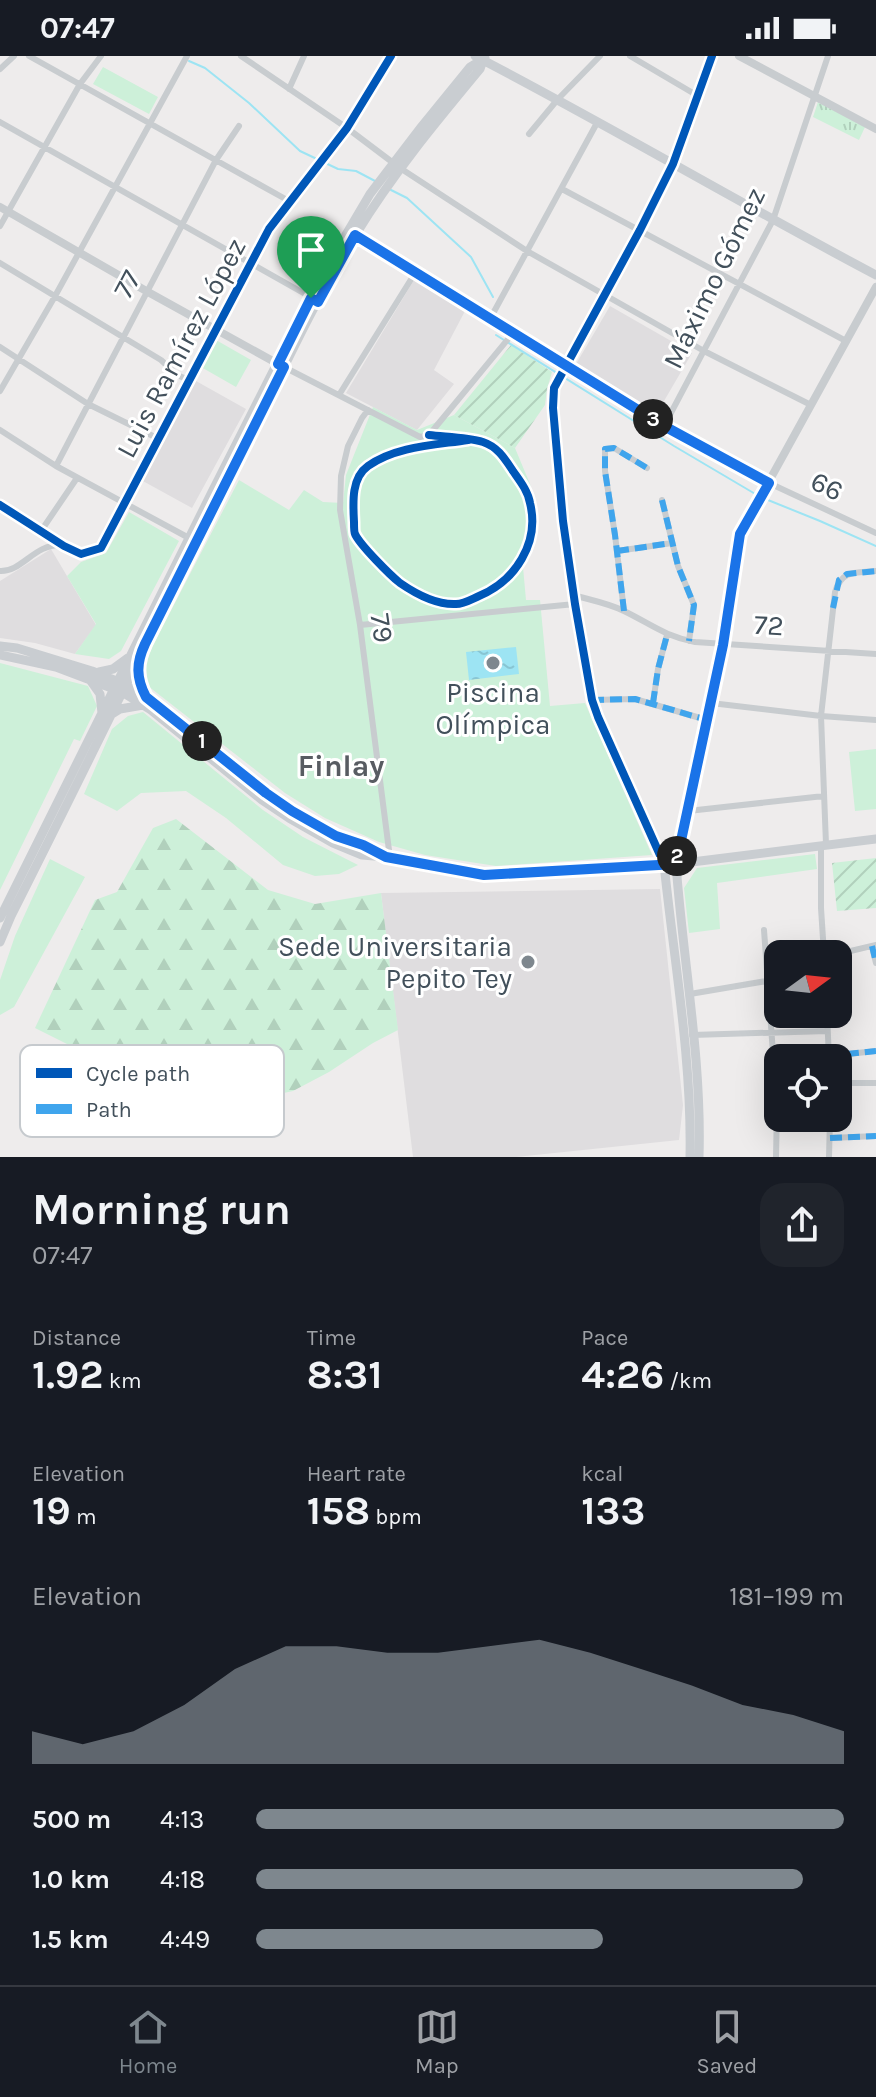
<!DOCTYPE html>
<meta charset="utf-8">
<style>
body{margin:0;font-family:Karla,sans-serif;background:#20242c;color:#f1f3f6;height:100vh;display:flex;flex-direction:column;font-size:30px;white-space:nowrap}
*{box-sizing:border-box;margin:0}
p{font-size:26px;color:#9ea1a6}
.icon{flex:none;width:44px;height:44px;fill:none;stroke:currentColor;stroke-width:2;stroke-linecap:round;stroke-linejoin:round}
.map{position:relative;height:1101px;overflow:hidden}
.drawer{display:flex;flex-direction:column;background:#171b24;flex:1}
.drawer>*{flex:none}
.needle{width:52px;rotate:75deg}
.controls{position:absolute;left:764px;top:884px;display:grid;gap:16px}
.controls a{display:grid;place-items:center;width:88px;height:88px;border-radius:16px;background:#171b24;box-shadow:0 8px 32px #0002;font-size:40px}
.pin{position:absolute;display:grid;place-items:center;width:68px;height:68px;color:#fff;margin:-82px -34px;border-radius:50% 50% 50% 0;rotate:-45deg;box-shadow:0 0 8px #0007}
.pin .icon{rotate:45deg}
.km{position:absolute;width:40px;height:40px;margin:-20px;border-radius:50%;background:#222;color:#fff;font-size:22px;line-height:40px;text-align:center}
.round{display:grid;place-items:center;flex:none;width:84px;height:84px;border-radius:24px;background:#20242c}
.summary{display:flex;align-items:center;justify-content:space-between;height:136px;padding:0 32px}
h1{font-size:44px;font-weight:700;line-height:60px}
.figures{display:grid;grid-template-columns:repeat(3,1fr);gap:12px;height:136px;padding:8px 32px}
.figures div{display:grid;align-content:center}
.figures b{font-size:40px;font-weight:700}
.figures small{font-size:22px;font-weight:400}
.figures p{font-size:22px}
.chart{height:224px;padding:16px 32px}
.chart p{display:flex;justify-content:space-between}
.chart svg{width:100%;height:144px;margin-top:8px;fill:#7e878e;opacity:.7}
ul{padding:0 32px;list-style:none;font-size:26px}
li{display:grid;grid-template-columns:128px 96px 1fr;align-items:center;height:60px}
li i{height:20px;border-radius:10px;background:#7e878e}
.status{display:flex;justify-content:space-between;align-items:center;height:56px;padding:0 40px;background:#171b24;direction:ltr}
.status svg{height:22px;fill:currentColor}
.tabs{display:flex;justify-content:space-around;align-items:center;height:112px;border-top:2px solid #363941;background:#171b24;font-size:22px;color:#9ea1a6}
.tabs a{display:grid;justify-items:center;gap:4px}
.tabs .active{color:#7e878e}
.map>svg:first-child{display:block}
</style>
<div class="status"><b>07:47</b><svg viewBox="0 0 49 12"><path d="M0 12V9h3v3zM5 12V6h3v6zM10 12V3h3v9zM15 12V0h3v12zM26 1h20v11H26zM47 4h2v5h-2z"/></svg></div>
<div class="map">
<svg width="876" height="1101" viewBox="0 0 876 1101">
<defs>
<pattern id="forest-firs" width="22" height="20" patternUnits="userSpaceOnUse" patternTransform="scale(2)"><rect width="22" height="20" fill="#cdf0d9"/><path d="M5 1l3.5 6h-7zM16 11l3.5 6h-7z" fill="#b1d0bc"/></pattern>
<pattern id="park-tufts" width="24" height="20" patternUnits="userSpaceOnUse" patternTransform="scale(2)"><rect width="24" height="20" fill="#cdf0d9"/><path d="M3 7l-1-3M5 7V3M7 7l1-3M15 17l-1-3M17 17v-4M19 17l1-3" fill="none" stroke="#b1d0bc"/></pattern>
<pattern id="garden-furrows" width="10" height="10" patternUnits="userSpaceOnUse" patternTransform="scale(2)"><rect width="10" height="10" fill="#cdf0d9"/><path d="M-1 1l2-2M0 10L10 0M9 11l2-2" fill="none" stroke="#b1d0bc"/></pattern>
<pattern id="water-ripples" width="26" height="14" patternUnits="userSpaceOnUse" patternTransform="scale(2)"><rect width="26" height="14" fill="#9de4f3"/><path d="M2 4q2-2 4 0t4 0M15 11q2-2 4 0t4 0" fill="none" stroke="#88c5d3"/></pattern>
</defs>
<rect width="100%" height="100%" fill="#eeecec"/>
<path fill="#dfdddf" d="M 414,224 L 465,255 L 434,314 L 454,328 L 417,374 L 346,337 Z
M 610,250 L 692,297 L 657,357 L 576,308 Z
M 196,325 L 246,353 L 192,452 L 141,424 Z
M 51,493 L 96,569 L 75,598 L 35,587 L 0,582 L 0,525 Z
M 660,833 L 683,1049 L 679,1084 L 516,1101 L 413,1101 L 381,837 Z"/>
<path fill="#cdf0d9" d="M 103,11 L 158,41 L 149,58 L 93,28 Z
M 216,284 L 251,304 L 236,331 L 201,311 Z
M 373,351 L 417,374 L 454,359 L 515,392 L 530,428 L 534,445 L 534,472 L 531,495 L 523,511 L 526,544 L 540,544 L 550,650 L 585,647 L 652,799 L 496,810 L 425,799 L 379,786 L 325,762 L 285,737 L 148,630 L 145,610 L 153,589 L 239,424 L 289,454 L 304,434 L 323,446 L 343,447 L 346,419 Z
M 129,456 L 179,485 L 121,595 L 109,603 L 75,598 L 96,568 L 67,520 L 81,506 L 106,497 Z
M 0,607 L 88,630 L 97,650 L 80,685 L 74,683 L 0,834 Z
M 143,656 L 263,754 L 303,781 L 358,809 L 339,818 L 315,820 L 283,809 L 226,762 L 186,735 L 141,737 L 117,755 L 84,738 L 112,673 L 128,660 Z
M 876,693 L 876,753 L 855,755 L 849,696 Z
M 815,798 L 817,813 L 717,827 L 720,873 L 689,877 L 684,832 L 697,812 Z
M 50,803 L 85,821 L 14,951 L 0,959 L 0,924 L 15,880 Z"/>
<path fill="url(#forest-firs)" d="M 176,763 L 268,834 L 315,848 L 381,837 L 398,974 L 373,987 L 329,1016 L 293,1035 L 242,1046 L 184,1043 L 137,1031 L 87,998 L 35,972 L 95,844 L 117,836 L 153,772 Z"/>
<path fill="url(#park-tufts)" d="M 818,46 L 865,71 L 859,84 L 813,61 Z"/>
<path fill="url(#garden-furrows)" d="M 511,289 L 552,316 L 547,333 L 545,349 L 515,392 L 454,359 Z
M 876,802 L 876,852 L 837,855 L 832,807 Z"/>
<path fill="url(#water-ripples)" d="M 516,591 L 519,618 L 469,624 L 466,596 Z"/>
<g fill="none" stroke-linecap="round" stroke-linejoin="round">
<path stroke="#9de4f3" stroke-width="2" d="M 189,5 L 205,12 L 249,47 L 300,95 L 338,113 L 356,115 L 375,125
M 391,134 L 407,142 L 471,201 L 493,241
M 496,279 L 674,390 L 757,439
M 763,442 L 820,465 L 876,490"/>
<path stroke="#c8cccf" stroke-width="6" d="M 29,0 L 289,145
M 241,0 L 347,72 L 400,112 L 527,195 L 704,295 L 811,349
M 630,0 L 698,40
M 0,13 L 14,0
M 289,33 L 304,0
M 0,66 L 314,243
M 529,78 L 558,43 L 600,0
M 562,133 L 846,285
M 0,170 L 80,28 L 101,0
M 354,179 L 664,370 L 769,427 L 876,477
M 0,207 L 161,304 L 177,319 L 189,324
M 490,263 L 598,65
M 0,291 L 88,348 L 159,383
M 284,311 L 420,381 L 429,379 L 513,277
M 0,335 L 54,242 L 187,0
M 339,339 L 415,217
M 368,354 L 362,362 L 348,390 L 341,420 L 340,454 L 360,569 L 390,802
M 664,370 L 773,164 L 828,0
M 0,374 L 56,410 L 189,482
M 56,410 L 216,104 L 239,70
M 662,444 L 678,510 L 694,549 L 689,585
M 0,449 L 64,490 L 81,498 L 101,492 L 269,173 L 347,72 L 391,0
M 41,475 L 77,422
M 617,495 L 672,487
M 0,515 C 22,516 34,488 61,489
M 573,539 C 590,544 608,547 624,555 C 651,568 664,580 695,586 L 876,598
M 624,555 L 615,479 L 605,415 L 605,393 L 614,392 L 647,412
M 360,569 L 575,548
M 592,644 L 635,643 L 707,664
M 653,647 L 658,613 L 667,579
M 711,647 L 821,660 L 876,664
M 688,755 L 824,740
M 826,788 L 821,660 L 835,536 C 842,513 856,517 876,515
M 821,789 L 821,852 L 824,898
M 664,808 L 598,661 L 592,644 L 575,548 L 563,465 L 553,352 L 554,332 L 640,174 L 673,108 L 712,0
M 764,874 L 777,1052 L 776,1101
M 872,890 L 876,907
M 838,898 L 876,889
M 690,938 L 778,923
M 827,958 L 829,1002
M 692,979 L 827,975
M 829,1000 L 876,995
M 838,1027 L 876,1027
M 830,1082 L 876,1080
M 829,1101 L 830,1062"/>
<path stroke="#c8cccf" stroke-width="8" d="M 739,0 L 876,73
M 0,151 L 148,236 L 280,309
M 676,808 L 723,589 L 740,478 L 876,231"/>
<path stroke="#c9cdd1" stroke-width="9" d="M 475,0 C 610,70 741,148 876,219
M 0,590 L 17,592 L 92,615 L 126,629 L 155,647 L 266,737 L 292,755 L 336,780 L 379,797
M 0,599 L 56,611 L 122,636 L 151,654 L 262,744 L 289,762 L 333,787 L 362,799 L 386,801 L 484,819 L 676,808 L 876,783
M 138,608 L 140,626 L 146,640
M 99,616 L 113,613 L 128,602
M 90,624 L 100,638 L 102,657
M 112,658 L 120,653 L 143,649
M 664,808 C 674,905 692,1003 690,1101
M 676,808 C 683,905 702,1003 699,1101
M 0,862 L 212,436 L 305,252 L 347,177 L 370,138 L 422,70 L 470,11 L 485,2
M 0,886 L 11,860 C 86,712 157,563 233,415 C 273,336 309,253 356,178 C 392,119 436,66 480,13 L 483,4"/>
<path stroke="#3fa5ed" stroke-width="6" stroke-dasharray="12 6" stroke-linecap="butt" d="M 662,444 L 678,510 L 694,549 L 689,585
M 617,495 L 672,487
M 833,552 L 839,524 L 847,518 L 876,515
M 624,555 L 615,479 L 605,415 L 605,393 L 614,392 L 647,412
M 592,644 L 635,643 L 707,664
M 653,647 L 658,613 L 667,579
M 872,890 L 876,907
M 829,1000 L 876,995
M 830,1082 L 876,1080"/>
<g stroke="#fff" stroke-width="13">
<path id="cycleway" d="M 429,379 C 446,381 467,381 483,386 C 498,391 505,403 513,415 C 520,425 528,435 530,447 C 540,487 515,525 479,540 C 472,543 464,548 456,548 C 437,549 416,538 400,527 C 390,519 360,489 355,478 C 354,476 354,468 354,466 C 353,447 351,422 368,410 C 396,390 436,389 468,384
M 0,449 L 64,490 L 81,498 L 101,492 L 269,173 L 347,72 L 391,0
M 664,808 L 598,661 L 592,644 L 575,548 L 563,465 L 553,352 L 554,332 L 640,174 L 673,108 L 712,0"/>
</g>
<use href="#cycleway" stroke="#0057b8" stroke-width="8"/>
</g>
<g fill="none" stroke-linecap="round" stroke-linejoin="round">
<g stroke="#fff" stroke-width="16">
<path id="route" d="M 355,179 L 664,370 L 769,427 L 740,478 L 723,589 L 676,808 L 484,819 L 386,801 L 363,789 L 336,780 L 292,755 L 266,737 L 146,641 C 136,622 136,607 145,588 L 284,311 L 278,308 L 311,242 L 318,246 Z"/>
</g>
<use href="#route" stroke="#1a73e8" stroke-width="10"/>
</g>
<g fill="#7e878e" stroke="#fff" stroke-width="3">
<circle cx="493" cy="607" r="8"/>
<circle cx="528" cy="906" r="8"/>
</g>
<g text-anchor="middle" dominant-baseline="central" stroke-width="6" stroke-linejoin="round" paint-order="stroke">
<g font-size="28" fill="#42505b" stroke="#fff">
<text transform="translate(714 222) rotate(-64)">Máximo Gómez</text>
<text transform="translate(127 228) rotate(-62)">77</text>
<text transform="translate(181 292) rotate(-62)">Luis Ramírez López</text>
<text transform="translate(827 430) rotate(26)">66</text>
<text transform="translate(769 569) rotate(3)">72</text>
<text transform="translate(382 572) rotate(82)">79</text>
</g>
<g font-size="28" fill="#42505b" stroke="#fff">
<text x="493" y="636">Piscina<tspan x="493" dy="32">Olímpica</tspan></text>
<text x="512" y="890" text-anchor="end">Sede Universitaria<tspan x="512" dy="32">Pepito Tey</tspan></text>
</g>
<g font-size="30" font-weight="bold" fill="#585c62" stroke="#fff">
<text x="341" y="710">Finlay</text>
</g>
</g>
<rect x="20" y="989" width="264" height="92" rx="12" fill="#fff" stroke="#c6cace" stroke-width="2"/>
<rect x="36" y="1012" width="36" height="10" fill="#0057b8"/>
<rect x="36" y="1048" width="36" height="10" fill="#3fa5ed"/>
<g font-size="22" fill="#42505b">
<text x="86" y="1025">Cycle path</text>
<text x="86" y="1061">Path</text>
</g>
</svg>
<div class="controls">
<a><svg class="needle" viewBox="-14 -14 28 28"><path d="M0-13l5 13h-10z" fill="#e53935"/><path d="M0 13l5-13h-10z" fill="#9ea1a6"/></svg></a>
<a><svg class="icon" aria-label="locate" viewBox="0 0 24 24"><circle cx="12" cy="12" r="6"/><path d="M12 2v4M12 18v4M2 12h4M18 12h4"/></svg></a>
</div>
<div class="pin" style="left:311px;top:242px;background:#1e9e55"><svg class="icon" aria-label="arrive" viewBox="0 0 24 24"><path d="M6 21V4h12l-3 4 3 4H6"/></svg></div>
<b class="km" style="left:202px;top:685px">1</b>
<b class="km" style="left:677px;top:800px">2</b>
<b class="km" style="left:653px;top:363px">3</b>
</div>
<section class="drawer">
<div class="summary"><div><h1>Morning run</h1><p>07:47</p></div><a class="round"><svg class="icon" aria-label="share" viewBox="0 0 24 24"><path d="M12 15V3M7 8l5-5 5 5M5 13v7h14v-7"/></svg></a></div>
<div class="figures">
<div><p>Distance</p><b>1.92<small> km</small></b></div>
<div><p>Time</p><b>8:31</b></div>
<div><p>Pace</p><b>4:26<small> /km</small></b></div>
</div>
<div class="figures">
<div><p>Elevation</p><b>19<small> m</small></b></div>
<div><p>Heart rate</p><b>158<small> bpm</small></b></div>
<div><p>kcal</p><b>133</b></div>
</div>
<div class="chart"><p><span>Elevation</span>181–199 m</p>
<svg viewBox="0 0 160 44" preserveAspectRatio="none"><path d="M0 44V34L10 38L20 34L30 26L40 15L50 8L60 8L70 10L80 10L90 8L100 6L110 10L120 15L130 20L140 26L150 29L160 34V44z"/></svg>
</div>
<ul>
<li><b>500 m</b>4:13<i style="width:100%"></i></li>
<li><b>1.0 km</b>4:18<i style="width:93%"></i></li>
<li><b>1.5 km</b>4:49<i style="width:59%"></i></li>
</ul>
</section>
<nav class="tabs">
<a class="active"><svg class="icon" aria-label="home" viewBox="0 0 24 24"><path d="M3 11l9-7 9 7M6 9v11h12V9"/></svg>Home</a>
<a><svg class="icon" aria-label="map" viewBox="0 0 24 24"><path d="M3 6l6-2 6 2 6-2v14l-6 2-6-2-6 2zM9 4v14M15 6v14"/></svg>Map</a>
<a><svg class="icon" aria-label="saved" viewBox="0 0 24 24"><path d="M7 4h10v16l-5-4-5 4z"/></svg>Saved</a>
</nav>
